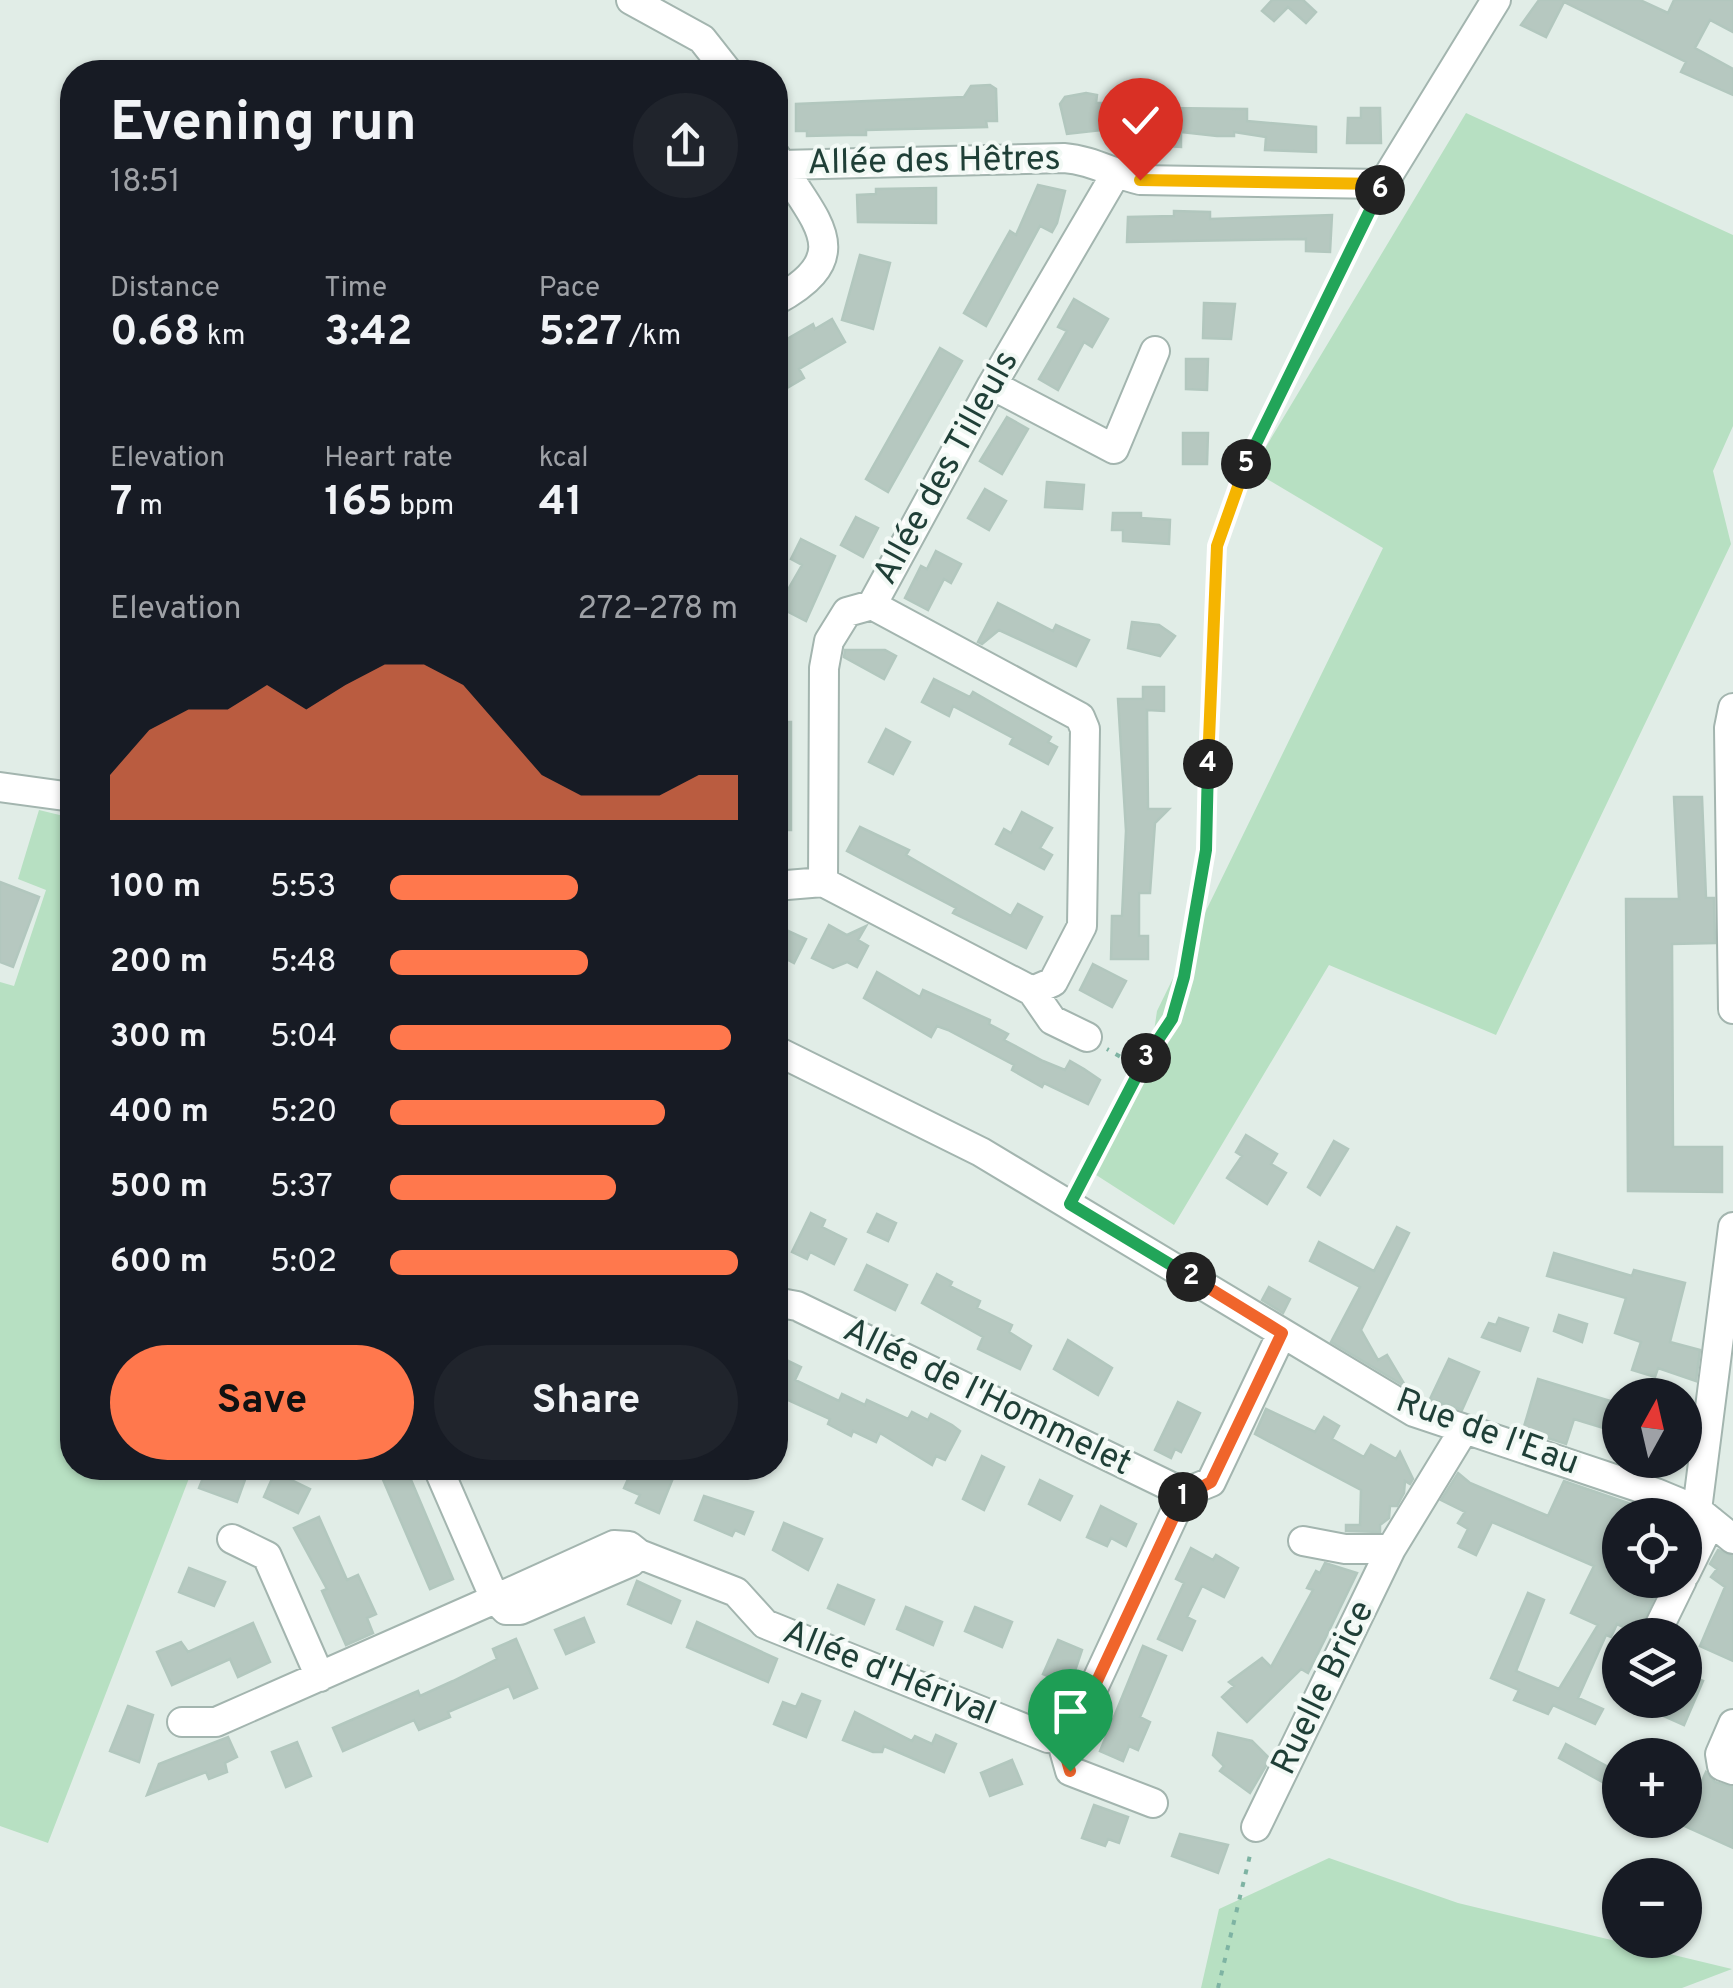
<!DOCTYPE html>
<meta charset="utf-8">
<style>
body{margin:0;font-family:Overpass,sans-serif;background:#20242c;color:#f1f3f6;height:100vh;display:flex;flex-direction:column;font-size:38px;white-space:nowrap}
*{box-sizing:border-box;margin:0}
p{font-size:32px;color:#9ea1a6}
.icon{flex:none;width:55px;height:55px;fill:none;stroke:currentColor;stroke-width:2;stroke-linecap:round;stroke-linejoin:round}
.map{position:relative;flex:1;overflow:hidden}
.side{position:absolute;left:60px;top:60px;width:728px;height:1420px;display:flex;flex-direction:column;background:#171b24;border-radius:40px;box-shadow:0 2px 8px #0004}
.side>*{flex:none}
.needle{width:65px;rotate:8deg}
.fabs{position:absolute;left:1602px;top:1378px;display:grid;gap:20px}
.fabs a{display:grid;place-items:center;width:100px;height:100px;border-radius:50%;background:#171b24;box-shadow:0 2px 8px #0004;font-size:50px}
.pin{position:absolute;display:grid;place-items:center;width:85px;height:85px;color:#fff;margin:-102px -42px;border-radius:50% 50% 50% 0;rotate:-45deg;box-shadow:0 0 10px #0007}
.pin .icon{rotate:45deg}
.km{position:absolute;width:50px;height:50px;margin:-25px;border-radius:50%;background:#222;color:#fff;font-size:28px;line-height:50px;text-align:center}
.round{display:grid;place-items:center;flex:none;width:105px;height:105px;border-radius:52px;background:#20242c}
.summary{display:flex;align-items:center;justify-content:space-between;height:170px;padding:0 50px}
h1{font-size:55px;font-weight:700;line-height:75px}
.metrics{display:grid;grid-template-columns:repeat(3,1fr);gap:15px;height:170px;padding:10px 50px}
.metrics div{display:grid;align-content:center}
.metrics b{font-size:42px;font-weight:700}
.metrics small{font-size:28px;font-weight:400}
.metrics p{font-size:28px}
.chart{height:280px;padding:20px 50px}
.chart p{display:flex;justify-content:space-between}
.chart svg{width:100%;height:180px;margin-top:10px;fill:#ff784d;opacity:.7}
.action{display:flex;gap:20px;margin-top:auto;padding:20px 50px}
.action a{flex:1;height:115px;border-radius:60px;background:#ff784d;color:#111;font-size:40px;font-weight:700;line-height:115px;text-align:center}
.action a+a{background:#20242c;color:#f1f3f6}
ul{padding:0 50px;list-style:none;font-size:32px}
li{display:grid;grid-template-columns:160px 120px 1fr;align-items:center;height:75px}
li i{height:25px;border-radius:12px;background:#ff784d}
.map>svg:first-child{display:block}
</style>
<div class="map">
<svg width="1733" height="1988" viewBox="0 0 1733 1988">
<rect width="100%" height="100%" fill="#e1ede7"/>
<path fill="#b7e0c2" d="M 1466,113 L 1733,235 L 1733,426 L 1713,471 L 1731,544 L 1496,1035 L 1329,965 L 1174,1225 L 1093,1173 L 1148,1072 L 1157,1011 L 1383,548 L 1252,470 Z
M 39,810 L 72,818 L 72,1468 L 193,1468 L 48,1843 L 0,1826 L 0,982 L 14,986 L 46,890 L 18,879 Z
M 1329,1858 L 1458,1903 L 1732,1969 L 1682,1988 L 1201,1988 L 1219,1909 Z"/>
<path fill="#b6c8c0" stroke="#b2c7be" stroke-width="2.5" d="M 1272,0 L 1303,0 L 1316,12 L 1306,23 L 1288,7 L 1274,21 L 1262,11 Z
M 1539,0 L 1640,0 L 1668,13 L 1674,0 L 1733,0 L 1733,32 L 1710,20 L 1695,48 L 1733,69 L 1733,95 L 1681,72 L 1686,62 L 1564,2 L 1546,37 L 1521,25 Z
M 990,85 L 996,89 L 997,121 L 986,121 L 987,127 L 866,130 L 866,135 L 849,135 L 807,136 L 807,131 L 796,131 L 796,104 L 964,97 L 971,86 Z
M 1086,93 L 1097,95 L 1096,103 L 1112,103 L 1112,129 L 1067,134 L 1060,104 L 1065,97 Z
M 1146,99 L 1170,99 L 1170,108 L 1247,109 L 1247,121 L 1316,127 L 1316,152 L 1265,150 L 1266,137 L 1234,132 L 1234,136 L 1217,136 L 1181,132 L 1181,147 L 1165,146 L 1165,135 L 1144,135 Z
M 1361,108 L 1380,108 L 1381,143 L 1347,143 L 1348,118 L 1361,118 Z
M 1038,185 L 1065,191 L 1057,223 L 1052,232 L 1040,226 L 986,326 L 964,313 L 1010,231 L 1016,235 Z
M 936,188 L 936,223 L 858,222 L 857,195 L 876,194 L 876,189 Z
M 1174,211 L 1210,212 L 1210,219 L 1332,215 L 1330,252 L 1306,251 L 1306,239 L 1127,242 L 1128,217 L 1174,216 Z
M 860,255 L 890,263 L 873,329 L 842,320 Z
M 1074,299 L 1108,319 L 1092,347 L 1084,342 L 1058,390 L 1039,379 L 1067,331 L 1058,327 Z
M 1204,303 L 1235,304 L 1231,339 L 1203,338 Z
M 832,319 L 845,342 L 799,369 L 804,378 L 775,395 L 775,346 L 813,324 L 815,329 Z
M 940,348 L 962,361 L 888,492 L 866,479 Z
M 1186,359 L 1208,359 L 1207,390 L 1186,389 Z
M 1007,417 L 1028,429 L 1002,474 L 980,461 Z
M 1183,433 L 1208,433 L 1207,464 L 1183,464 Z
M 1047,482 L 1084,485 L 1082,509 L 1045,507 Z
M 985,489 L 1006,501 L 989,530 L 968,518 Z
M 1113,513 L 1141,513 L 1141,518 L 1170,520 L 1169,544 L 1123,541 L 1123,530 L 1112,530 Z
M 856,517 L 878,528 L 863,557 L 841,545 Z
M 801,539 L 835,556 L 806,621 L 775,605 L 775,587 L 786,593 L 802,565 L 791,559 Z
M 936,551 L 961,564 L 951,583 L 944,579 L 928,610 L 905,598 L 921,566 L 927,569 Z
M 998,603 L 1053,631 L 1056,625 L 1089,640 L 1076,666 L 999,630 L 982,644 L 978,642 Z
M 1132,622 L 1159,625 L 1175,636 L 1160,656 L 1128,648 Z
M 845,650 L 885,650 L 896,656 L 884,679 L 844,657 Z
M 934,679 L 970,697 L 973,692 L 1051,737 L 1048,742 L 1057,747 L 1048,764 L 1010,744 L 1013,738 L 953,706 L 949,716 L 922,702 Z
M 1143,687 L 1164,687 L 1164,711 L 1147,710 L 1148,809 L 1169,809 L 1155,823 L 1150,893 L 1139,893 L 1139,936 L 1148,936 L 1148,959 L 1111,959 L 1112,916 L 1122,916 L 1126,831 L 1118,699 L 1143,699 Z
M 775,722 L 791,722 L 791,830 L 775,830 Z
M 886,729 L 910,742 L 893,774 L 869,762 Z
M 1674,797 L 1702,797 L 1706,898 L 1714,898 L 1715,943 L 1672,944 L 1673,1147 L 1722,1147 L 1722,1192 L 1628,1191 L 1626,899 L 1679,899 Z
M 1022,812 L 1052,828 L 1040,848 L 1052,855 L 1044,869 L 996,844 L 1004,829 L 1011,833 Z
M 860,827 L 909,850 L 906,855 L 1011,916 L 1018,904 L 1042,917 L 1026,948 L 953,913 L 956,908 L 847,851 Z
M 0,882 L 39,897 L 13,967 L 0,962 Z
M 775,925 L 806,939 L 794,963 L 775,953 Z
M 829,925 L 847,935 L 866,926 L 858,940 L 868,946 L 857,967 L 847,962 L 833,968 L 812,958 Z
M 1093,964 L 1126,981 L 1112,1007 L 1080,990 Z
M 877,972 L 920,997 L 923,990 L 990,1020 L 989,1024 L 1008,1034 L 1004,1040 L 1043,1061 L 1065,1070 L 1070,1061 L 1084,1069 L 1100,1080 L 1088,1104 L 1044,1083 L 1042,1087 L 1012,1070 L 1014,1065 L 948,1030 L 937,1026 L 931,1037 L 864,998 Z
M 1246,1135 L 1277,1154 L 1271,1164 L 1286,1173 L 1267,1204 L 1227,1178 L 1242,1156 L 1236,1152 Z
M 1334,1141 L 1348,1149 L 1320,1195 L 1308,1187 Z
M 811,1213 L 825,1220 L 822,1227 L 846,1239 L 834,1264 L 810,1252 L 807,1259 L 792,1252 Z
M 877,1214 L 896,1223 L 888,1241 L 868,1232 Z
M 1397,1227 L 1409,1233 L 1361,1330 L 1378,1360 L 1387,1355 L 1406,1387 L 1331,1342 L 1360,1287 L 1310,1261 L 1319,1242 L 1374,1271 Z
M 1554,1253 L 1632,1276 L 1634,1270 L 1685,1283 L 1670,1342 L 1700,1350 L 1696,1381 L 1658,1368 L 1655,1377 L 1632,1370 L 1641,1342 L 1615,1333 L 1626,1298 L 1547,1276 Z
M 867,1265 L 907,1285 L 895,1310 L 855,1290 Z
M 937,1274 L 952,1282 L 950,1286 L 980,1301 L 977,1308 L 1012,1325 L 1009,1332 L 1031,1346 L 1020,1369 L 978,1349 L 983,1337 L 922,1303 Z
M 1269,1287 L 1290,1299 L 1283,1313 L 1262,1300 Z
M 1559,1315 L 1587,1324 L 1582,1342 L 1554,1331 Z
M 1499,1318 L 1528,1328 L 1520,1351 L 1482,1337 L 1489,1323 L 1496,1325 Z
M 1068,1340 L 1112,1368 L 1098,1395 L 1054,1369 Z
M 782,1358 L 801,1367 L 795,1380 L 839,1401 L 842,1394 L 865,1405 L 867,1400 L 908,1419 L 912,1412 L 928,1420 L 931,1414 L 952,1425 L 960,1431 L 945,1460 L 936,1456 L 932,1465 L 880,1433 L 876,1442 L 853,1431 L 851,1436 L 828,1424 L 830,1419 L 786,1399 L 775,1423 L 775,1372 Z
M 1449,1359 L 1479,1372 L 1462,1410 L 1430,1399 Z
M 1538,1379 L 1620,1404 L 1620,1433 L 1574,1419 L 1566,1444 L 1523,1430 Z
M 1178,1402 L 1200,1413 L 1181,1452 L 1175,1449 L 1171,1458 L 1155,1450 Z
M 1266,1409 L 1315,1432 L 1324,1417 L 1339,1426 L 1332,1439 L 1364,1457 L 1371,1445 L 1396,1459 L 1400,1452 L 1413,1479 L 1410,1484 L 1405,1481 L 1404,1493 L 1397,1506 L 1390,1506 L 1389,1518 L 1380,1525 L 1380,1532 L 1346,1531 L 1346,1525 L 1360,1525 L 1361,1490 L 1255,1434 Z
M 982,1456 L 1004,1467 L 984,1510 L 963,1499 Z
M 207,1468 L 246,1477 L 237,1502 L 199,1488 Z
M 378,1468 L 406,1468 L 453,1579 L 430,1589 Z
M 633,1468 L 677,1468 L 659,1513 L 636,1503 L 640,1495 L 624,1488 Z
M 275,1472 L 310,1489 L 298,1513 L 264,1497 Z
M 1458,1473 L 1470,1483 L 1548,1516 L 1564,1481 L 1663,1515 L 1620,1515 L 1620,1580 L 1662,1580 L 1638,1634 L 1617,1624 L 1611,1637 L 1606,1635 L 1578,1698 L 1603,1709 L 1595,1724 L 1553,1705 L 1548,1714 L 1514,1700 L 1519,1690 L 1491,1678 L 1528,1593 L 1544,1600 L 1516,1671 L 1559,1689 L 1598,1625 L 1571,1613 L 1594,1566 L 1492,1522 L 1476,1555 L 1459,1547 L 1468,1529 L 1458,1523 L 1465,1512 L 1441,1500 Z
M 1040,1480 L 1072,1496 L 1060,1520 L 1029,1504 Z
M 704,1496 L 753,1512 L 744,1534 L 735,1530 L 732,1536 L 695,1520 Z
M 1101,1506 L 1136,1524 L 1126,1546 L 1111,1538 L 1107,1546 L 1087,1537 Z
M 319,1517 L 347,1580 L 358,1575 L 376,1614 L 367,1618 L 373,1633 L 346,1645 L 322,1591 L 327,1589 L 294,1528 Z
M 784,1523 L 822,1539 L 808,1570 L 773,1550 Z
M 1191,1548 L 1213,1560 L 1216,1555 L 1238,1568 L 1224,1597 L 1202,1586 L 1187,1617 L 1195,1621 L 1182,1650 L 1158,1639 L 1184,1583 L 1176,1579 Z
M 1718,1550 L 1733,1556 L 1733,1661 L 1700,1646 L 1725,1587 L 1711,1577 L 1717,1569 L 1710,1564 Z
M 1325,1563 L 1357,1573 L 1324,1641 L 1308,1673 L 1301,1669 L 1247,1722 L 1222,1697 L 1234,1686 L 1229,1682 L 1262,1658 L 1271,1667 L 1313,1590 L 1307,1588 L 1316,1571 L 1320,1573 Z
M 189,1568 L 225,1582 L 214,1606 L 179,1592 Z
M 637,1581 L 680,1601 L 671,1623 L 628,1604 Z
M 838,1585 L 874,1600 L 864,1624 L 828,1608 Z
M 906,1607 L 942,1622 L 933,1645 L 897,1629 Z
M 975,1607 L 1012,1622 L 1002,1647 L 965,1631 Z
M 584,1618 L 594,1642 L 566,1654 L 555,1630 Z
M 697,1622 L 777,1659 L 768,1682 L 687,1647 Z
M 253,1623 L 270,1662 L 238,1677 L 230,1659 L 172,1685 L 157,1652 L 181,1642 L 188,1652 Z
M 516,1639 L 537,1688 L 514,1698 L 509,1686 L 448,1712 L 450,1717 L 419,1730 L 414,1720 L 343,1751 L 333,1728 L 418,1691 L 420,1696 L 453,1681 L 497,1659 L 493,1649 Z
M 1058,1640 L 1082,1650 L 1070,1686 L 1043,1674 Z
M 1143,1646 L 1166,1656 L 1140,1717 L 1150,1722 L 1138,1750 L 1129,1746 L 1123,1761 L 1100,1751 Z
M 1685,1673 L 1703,1681 L 1684,1725 L 1657,1713 L 1662,1700 L 1685,1700 Z
M 802,1694 L 820,1701 L 806,1737 L 774,1724 L 783,1702 L 796,1707 Z
M 128,1706 L 153,1715 L 139,1762 L 110,1751 Z
M 855,1712 L 912,1741 L 915,1736 L 932,1744 L 936,1735 L 956,1744 L 944,1772 L 884,1746 L 882,1752 L 873,1752 L 843,1740 Z
M 1218,1733 L 1252,1741 L 1270,1759 L 1250,1793 L 1220,1771 L 1224,1766 L 1213,1755 Z
M 228,1737 L 237,1757 L 225,1763 L 227,1772 L 209,1779 L 206,1772 L 147,1795 L 159,1764 Z
M 297,1742 L 311,1776 L 286,1787 L 272,1752 Z
M 1566,1744 L 1612,1769 L 1606,1784 L 1559,1758 Z
M 1012,1760 L 1022,1784 L 990,1796 L 981,1773 Z
M 1706,1772 L 1715,1782 L 1733,1787 L 1733,1848 L 1682,1825 Z
M 1094,1805 L 1128,1817 L 1119,1843 L 1108,1839 L 1105,1846 L 1082,1838 Z
M 1180,1834 L 1228,1845 L 1218,1873 L 1172,1856 Z"/>
<g fill="none" stroke-linecap="round" stroke-linejoin="round">
<g stroke="#a3b5af" stroke-width="32">
<path id="minor" d="M 631,0 L 702,39 L 728,72
M 775,155 C 812,220 862,254 775,301
M 781,165 L 1064,158 C 1092,160 1113,174 1140,180 L 1383,184 L 1496,0
M 992,385 L 1114,449 L 1155,351
M 872,605 L 1080,717 L 1085,729 L 1082,926 L 1053,982 L 1032,991
M 1733,708 L 1729,728 L 1733,1009
M 0,787 L 72,797
M 823,882 L 824,668 L 829,641 L 847,612 L 872,605 L 992,385 L 1115,175
M 775,886 L 823,882 L 1032,991 L 1052,1020 L 1087,1037
M 775,1050 L 981,1152 L 1414,1412 L 1656,1493 L 1697,1510 L 1733,1539
M 775,1302 L 797,1306 L 1184,1493 L 1211,1482 L 1282,1333
M 438,1468 L 495,1599 L 614,1545 L 629,1546 L 639,1554
M 1697,1510 L 1733,1227
M 232,1539 L 267,1556 L 320,1677
M 1303,1541 L 1345,1549 L 1391,1549
M 1685,1574 L 1711,1521
M 1655,1635 L 1682,1580
M 182,1722 L 216,1722 L 495,1599 L 506,1610 L 520,1610 L 631,1562 L 639,1554 L 736,1592 L 765,1624 L 1048,1738 L 1061,1739 L 1075,1727 L 1184,1493
M 1733,1724 L 1720,1754 L 1722,1766 L 1733,1770
M 1061,1739 L 1070,1771 L 1153,1803
M 1256,1827 L 1391,1549 L 1463,1431"/>
</g>
<path stroke="#7eb3a3" stroke-width="4" stroke-dasharray="5 8" stroke-linecap="butt" d="M 1140,1068 L 1171,1019 L 1184,977 L 1206,849 L 1217,546 L 1227,507 L 1370,209
M 1079,1186 L 1140,1068 L 1107,1049
M 1218,1988 L 1251,1851"/>
<use href="#minor" stroke="#fff" stroke-width="28"/>
</g>
<g fill="none" stroke-linecap="round" stroke-linejoin="round">
<g stroke="#fff" stroke-width="20">
<path id="split-1" d="M 1070,1771 L 1061,1739 L 1075,1728 L 1183,1497"/>
</g>
<g stroke="#fff" stroke-width="20">
<path id="split-2" d="M 1183,1497 L 1211,1482 L 1282,1333 L 1191,1277"/>
</g>
<g stroke="#fff" stroke-width="20">
<path id="split-3" d="M 1146,1058 L 1070,1204 L 1191,1277"/>
</g>
<g stroke="#fff" stroke-width="20">
<path id="split-4" d="M 1146,1058 L 1172,1019 L 1184,977 L 1206,850 L 1208,764"/>
</g>
<g stroke="#fff" stroke-width="20">
<path id="split-5" d="M 1208,764 L 1217,546 L 1246,464"/>
</g>
<g stroke="#fff" stroke-width="20">
<path id="split-6" d="M 1246,464 L 1380,190"/>
</g>
<g stroke="#fff" stroke-width="20">
<path id="split-7" d="M 1140,180 L 1382,184 L 1380,190"/>
</g>
<use href="#split-1" stroke="#f0652b" stroke-width="12"/>
<use href="#split-2" stroke="#f0652b" stroke-width="12"/>
<use href="#split-3" stroke="#22a559" stroke-width="12"/>
<use href="#split-4" stroke="#22a559" stroke-width="12"/>
<use href="#split-5" stroke="#f5b400" stroke-width="12"/>
<use href="#split-6" stroke="#22a559" stroke-width="12"/>
<use href="#split-7" stroke="#f5b400" stroke-width="12"/>
</g>
<g text-anchor="middle" dominant-baseline="central" stroke-width="8" stroke-linejoin="round" paint-order="stroke">
<g font-size="35" fill="#1f3f37" stroke="#f2f9f5">
<text transform="translate(934 162) rotate(-1)">Allée des Hêtres</text>
<text transform="translate(947 468) rotate(-61)">Allée des Tilleuls</text>
<text transform="translate(987 1398) rotate(26)">Allée de l'Hommelet</text>
<text transform="translate(1487 1433) rotate(20)">Rue de l'Eau</text>
<text transform="translate(889 1674) rotate(22)">Allée d'Hérival</text>
<text transform="translate(1324 1688) rotate(-64)">Ruelle Brice</text>
</g>
</g>
</svg>
<div class="fabs">
<a><svg class="needle" viewBox="-14 -14 28 28"><path d="M0-13l5 13h-10z" fill="#e53935"/><path d="M0 13l5-13h-10z" fill="#9ea1a6"/></svg></a>
<a><svg class="icon" aria-label="locate" viewBox="0 0 24 24"><circle cx="12" cy="12" r="6"/><path d="M12 2v4M12 18v4M2 12h4M18 12h4"/></svg></a>
<a><svg class="icon" aria-label="layers" viewBox="0 0 24 24"><path d="M12 4l9 5-9 5-9-5zM3 14l9 5 9-5"/></svg></a>
<a>+</a>
<a>−</a>
</div>
<div class="pin" style="left:1070px;top:1771px;background:#1e9e55"><svg class="icon" aria-label="arrive" viewBox="0 0 24 24"><path d="M6 21V4h12l-3 4 3 4H6"/></svg></div>
<div class="pin" style="left:1140px;top:180px;background:#d93025"><svg class="icon" aria-label="check" viewBox="0 0 24 24"><path d="M5 12l5 5 9-10"/></svg></div>
<b class="km" style="left:1183px;top:1497px">1</b>
<b class="km" style="left:1191px;top:1277px">2</b>
<b class="km" style="left:1146px;top:1058px">3</b>
<b class="km" style="left:1208px;top:764px">4</b>
<b class="km" style="left:1246px;top:464px">5</b>
<b class="km" style="left:1380px;top:190px">6</b>
<section class="side">
<div class="summary"><div><h1>Evening run</h1><p>18:51</p></div><a class="round"><svg class="icon" aria-label="share" viewBox="0 0 24 24"><path d="M12 15V3M7 8l5-5 5 5M5 13v7h14v-7"/></svg></a></div>
<div class="metrics">
<div><p>Distance</p><b>0.68<small> km</small></b></div>
<div><p>Time</p><b>3:42</b></div>
<div><p>Pace</p><b>5:27<small> /km</small></b></div>
</div>
<div class="metrics">
<div><p>Elevation</p><b>7<small> m</small></b></div>
<div><p>Heart rate</p><b>165<small> bpm</small></b></div>
<div><p>kcal</p><b>41</b></div>
</div>
<div class="chart"><p><span>Elevation</span>272–278 m</p>
<svg viewBox="0 0 160 44" preserveAspectRatio="none"><path d="M0 44V33L10 22L20 17L30 17L40 11L50 17L60 11L70 6L80 6L90 11L100 22L110 33L120 38L130 38L140 38L150 33L160 33V44z"/></svg>
</div>
<ul>
<li><b>100 m</b>5:53<i style="width:54%"></i></li>
<li><b>200 m</b>5:48<i style="width:57%"></i></li>
<li><b>300 m</b>5:04<i style="width:98%"></i></li>
<li><b>400 m</b>5:20<i style="width:79%"></i></li>
<li><b>500 m</b>5:37<i style="width:65%"></i></li>
<li><b>600 m</b>5:02<i style="width:100%"></i></li>
</ul>
<div class="action"><a>Save</a><a>Share</a></div>
</section>
</div>
